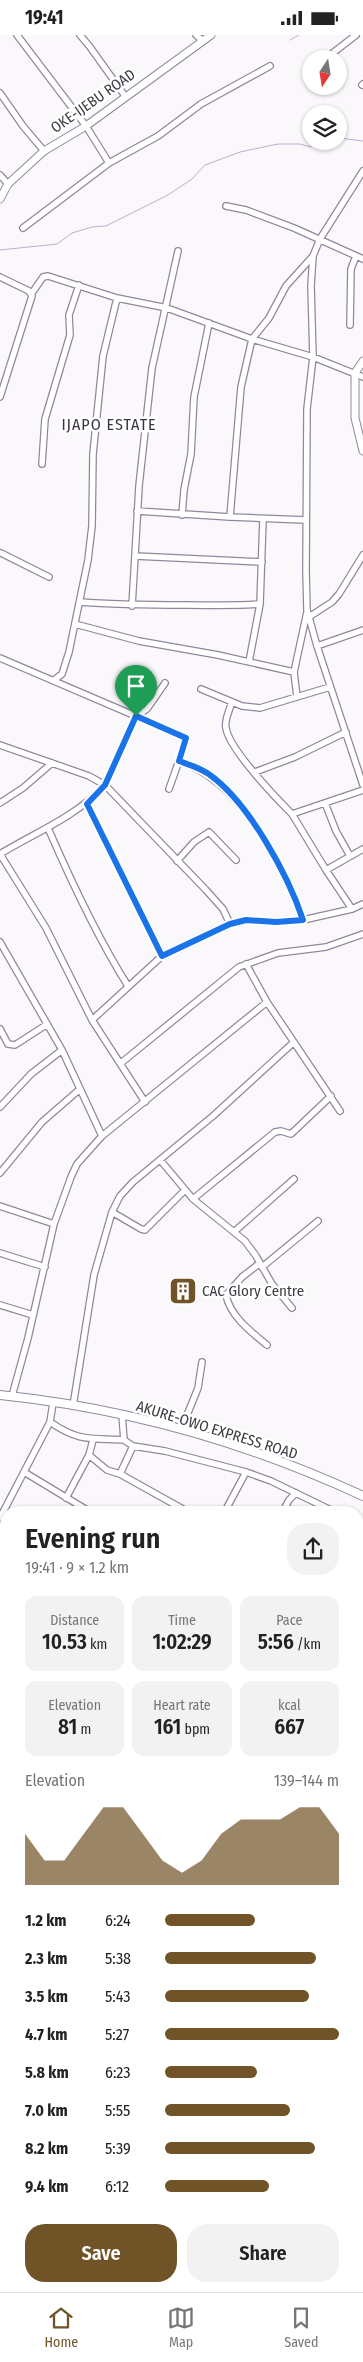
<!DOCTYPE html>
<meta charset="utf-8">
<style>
body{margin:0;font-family:"Fira Sans Condensed",sans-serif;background:#f2f2f2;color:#222;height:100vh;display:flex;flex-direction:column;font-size:19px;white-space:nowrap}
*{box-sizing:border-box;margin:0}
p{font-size:16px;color:#767676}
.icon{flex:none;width:28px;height:28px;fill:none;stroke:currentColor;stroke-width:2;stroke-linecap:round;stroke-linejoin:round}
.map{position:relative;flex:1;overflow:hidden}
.side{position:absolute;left:0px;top:1471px;width:364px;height:786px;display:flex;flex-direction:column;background:#fff;border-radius:20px 20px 0 0;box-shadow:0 1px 4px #0004}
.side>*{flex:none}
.needle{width:32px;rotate:192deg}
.buttons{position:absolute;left:302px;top:15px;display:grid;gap:10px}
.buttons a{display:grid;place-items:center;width:45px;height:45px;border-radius:50%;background:#fff;box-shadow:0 1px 4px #0004;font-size:25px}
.pin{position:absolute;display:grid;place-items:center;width:42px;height:42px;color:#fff;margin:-51px -21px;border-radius:50% 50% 50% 0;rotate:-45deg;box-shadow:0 0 5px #0007}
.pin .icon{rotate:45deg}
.round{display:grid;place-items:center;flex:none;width:52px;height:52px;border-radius:20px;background:#f2f2f2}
.summary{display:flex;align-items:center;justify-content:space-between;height:85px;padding:0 25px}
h1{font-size:28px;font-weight:600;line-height:38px}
.figures{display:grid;grid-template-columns:repeat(3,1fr);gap:8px;height:85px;padding:5px 25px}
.figures div{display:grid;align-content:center;border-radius:12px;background:#f2f2f2;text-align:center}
.figures b{font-size:21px;font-weight:600}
.figures small{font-size:14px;font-weight:400}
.figures p{font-size:14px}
.chart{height:140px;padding:10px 25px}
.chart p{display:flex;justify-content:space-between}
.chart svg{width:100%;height:90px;margin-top:5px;fill:#705327;opacity:.7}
.cta{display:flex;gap:10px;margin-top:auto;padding:10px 25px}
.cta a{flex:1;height:58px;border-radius:20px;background:#705327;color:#fff;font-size:20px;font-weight:600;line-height:58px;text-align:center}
.cta a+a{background:#f2f2f2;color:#222}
ul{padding:0 25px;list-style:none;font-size:16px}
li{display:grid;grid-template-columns:80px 60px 1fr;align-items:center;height:38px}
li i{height:12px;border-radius:6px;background:#705327}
.status{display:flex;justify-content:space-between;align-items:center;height:35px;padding:0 25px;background:#fff;direction:ltr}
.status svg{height:14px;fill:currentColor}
.menu{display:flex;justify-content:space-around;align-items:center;height:70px;border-top:1px solid #e0e0e0;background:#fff;font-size:14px;color:#767676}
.menu a{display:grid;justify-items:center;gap:2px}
.menu .current{color:#705327}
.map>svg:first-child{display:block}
</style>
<div class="status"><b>19:41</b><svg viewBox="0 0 49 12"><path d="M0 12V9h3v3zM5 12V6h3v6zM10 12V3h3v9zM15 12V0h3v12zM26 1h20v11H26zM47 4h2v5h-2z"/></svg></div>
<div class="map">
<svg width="363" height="2257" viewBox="0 0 363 2257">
<rect width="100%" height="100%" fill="#fbf8fc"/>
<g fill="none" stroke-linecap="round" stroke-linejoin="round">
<path stroke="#c0adce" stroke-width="1" d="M 290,5 L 299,0
M 339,103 L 363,106
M 0,215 L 57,209 L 72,198 L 92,192 L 106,191 L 168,160 L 192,144 L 205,130 L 240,117 L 278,109 L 300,109 L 310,112 L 320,106"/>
<g stroke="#92879a" stroke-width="8">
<path id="minor" d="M 17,0 L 86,91 L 109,128
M 80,0 L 90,12 L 125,61
M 196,0 L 203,6
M 325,24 L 356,0
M 362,50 L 363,49
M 0,58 L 23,91 L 44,116
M 363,136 L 320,204 L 313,221 L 311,251 L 313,322 L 307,374 L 306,536 L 307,575 L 317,611 L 363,750
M 0,140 L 8,149
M 226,171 L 246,175 L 294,193 L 363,224
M 23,193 L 109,128 L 158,101 L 201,69 L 270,31
M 0,242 L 29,256 L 32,261 L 0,362
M 32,258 L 43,242 L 48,241 L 117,263 L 167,273 L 252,304 L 313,322 L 363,342
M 350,290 L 351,234 L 356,221
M 42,429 L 45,384 L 70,300 L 69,280 L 79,250
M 137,476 L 230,482 L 241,352 L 252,304 L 269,283 L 286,251 L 313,221
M 182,480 L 184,455 L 191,419 L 194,362 L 209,288
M 230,482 L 306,485
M 1,518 L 49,542
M 135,521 L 139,451 L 152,333 L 178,216
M 81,567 C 116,570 151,570 186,570 C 211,570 235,571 260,569
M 132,571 L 135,521 L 262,527
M 309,582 L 332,567 L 339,559 L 363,520
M 75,589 L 139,606 L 218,620 L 294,637
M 317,611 L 363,595
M 0,623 L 187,703 L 169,754
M 249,627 L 260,569 L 263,484
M 54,645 L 62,639 L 69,617 L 88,525 L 92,491 L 93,419 L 103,321 L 117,263
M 201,654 L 242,671 L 260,673 L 330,652
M 297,662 L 294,637 L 307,577
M 232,667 C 230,674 224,685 226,693 C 229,714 276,763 292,779 L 363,755
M 0,710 L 89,741 L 105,750 L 206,855 L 223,874 L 230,889
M 179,727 C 238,743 284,830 303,885
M 255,737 L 295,722 L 346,697
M 0,768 L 23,753 L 52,728
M 325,768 L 336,796 L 350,821
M 87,769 L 162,921
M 292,779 L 326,835 L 363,814
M 48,793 C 71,846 97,902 128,951
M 0,819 L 46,893 L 92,985 L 145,1067
M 0,819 C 36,797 76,782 105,750 L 136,681 L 147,674 L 165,648
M 177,826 L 194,807 L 209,797 L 236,825
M 326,835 L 352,874
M 0,907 L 62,1015 L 102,1101
M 246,929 L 267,967 L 340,1076
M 92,985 L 162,921 L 213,896 L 230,889 L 246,885 L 276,887 L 303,885 L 352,874 L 363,869
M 0,994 L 8,1009 L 15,1010 L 46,990
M 121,1028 L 239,932 L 278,918 L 326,912 L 363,899
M 0,1072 L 31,1039 L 62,1015
M 161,1126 L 193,1164 L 245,1206 L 256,1221 L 272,1249 L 292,1273
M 0,1138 L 42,1087 L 80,1054
M 193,1164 L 275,1097 L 281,1096 L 291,1099 L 331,1061
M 0,1171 L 54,1189
M 112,1177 L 141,1194 L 145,1195 L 184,1156
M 235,1196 L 294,1144
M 0,1218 L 45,1232
M 260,1228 L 242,1242 L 226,1260 C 230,1281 251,1297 267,1310
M 262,1232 L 318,1186
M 0,1270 L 33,1280
M 12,1361 L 28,1303 L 54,1189 L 71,1142 L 77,1129 L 102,1101 L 267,967
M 73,1371 L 94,1240 L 112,1177 L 120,1161 L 133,1147 L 213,1081 L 294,1007
M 122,1380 L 124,1405 L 133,1411 L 165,1416 L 246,1437 L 271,1446 L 337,1478
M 50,1387 C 79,1407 91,1403 124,1405
M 181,1395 L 198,1353 L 202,1327
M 89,1420 L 93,1405
M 24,1437 L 92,1478
M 120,1439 L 133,1411
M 66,1463 L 89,1420 L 107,1435 L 120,1439 L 190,1478
M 224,1478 L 246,1437
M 282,1478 L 289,1465 L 296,1458
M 0,1483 L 50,1387 L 53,1368
M 358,1490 L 363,1494
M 358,1552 L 363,1555
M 358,1622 L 363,1624
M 0,1680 L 6,1684
M 0,1735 L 6,1739
M 358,1769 L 363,1759
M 0,1789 L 6,1792
M 358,1814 L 363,1817
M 0,1855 L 6,1858
M 358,1861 L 363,1852
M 0,1921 L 6,1925
M 358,1953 L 363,1943
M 358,1973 L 363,1976
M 0,2005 L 6,1995
M 358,2033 L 363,2036
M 0,2160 L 6,2169
M 358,2192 L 363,2180
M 358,2243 L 363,2246
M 74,2251 L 79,2257
M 329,2257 L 331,2251"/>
</g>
<g stroke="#92879a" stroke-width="9">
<path id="major" d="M 0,164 L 8,149 L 44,116 L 86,91 L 211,0
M 363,326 L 355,338 L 355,383 L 363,416"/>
</g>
<g stroke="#92879a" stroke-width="10">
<path id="highway" d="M 0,1360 C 125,1373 249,1408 363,1461"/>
</g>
<use href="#minor" stroke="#fff" stroke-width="5.5"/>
<use href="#major" stroke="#fff" stroke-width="7"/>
<use href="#highway" stroke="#fff" stroke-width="8"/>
</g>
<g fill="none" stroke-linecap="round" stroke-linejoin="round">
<g stroke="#fff" stroke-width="10">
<path id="route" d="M 136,681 L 186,703 L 179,726 C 190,730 201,733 210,740 C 249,768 288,840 303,885 L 276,887 L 246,885 L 230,889 L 162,921 L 87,769 L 105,750 Z"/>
</g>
<use href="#route" stroke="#1a73e8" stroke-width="6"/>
</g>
<defs>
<g id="building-square" transform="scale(1.4375)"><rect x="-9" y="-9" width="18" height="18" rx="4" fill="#705327" stroke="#fff"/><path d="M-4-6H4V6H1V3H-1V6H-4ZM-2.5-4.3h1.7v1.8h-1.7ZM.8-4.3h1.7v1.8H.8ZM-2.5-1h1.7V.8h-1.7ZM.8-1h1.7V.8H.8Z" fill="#fff"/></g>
</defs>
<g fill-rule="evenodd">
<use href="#building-square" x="183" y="1256"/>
</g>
<g text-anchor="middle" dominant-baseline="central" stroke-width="5" stroke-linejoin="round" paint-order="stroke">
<g font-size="15" fill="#3f3a42" stroke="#fff">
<text transform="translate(93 66) rotate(-35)">OKE-IJEBU ROAD</text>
<text transform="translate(217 1395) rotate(17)">AKURE-OWO EXPRESS ROAD</text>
</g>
<g font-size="15" fill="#3f3a42" stroke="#fff" text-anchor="start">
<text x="202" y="1256">CAC Glory Centre</text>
</g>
<g font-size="16" letter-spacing="1" fill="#3d3444" stroke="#fff">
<text x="109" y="389">IJAPO ESTATE</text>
</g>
</g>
</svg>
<div class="buttons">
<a><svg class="needle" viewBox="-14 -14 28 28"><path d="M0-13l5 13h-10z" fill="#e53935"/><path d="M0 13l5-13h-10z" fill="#767676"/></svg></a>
<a><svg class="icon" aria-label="layers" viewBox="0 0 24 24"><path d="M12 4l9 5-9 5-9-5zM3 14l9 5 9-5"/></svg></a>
</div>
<div class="pin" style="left:136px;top:681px;background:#1e9e55"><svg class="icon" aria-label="arrive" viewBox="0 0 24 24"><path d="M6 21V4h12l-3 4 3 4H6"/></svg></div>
<section class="side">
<div class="summary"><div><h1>Evening run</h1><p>19:41 · 9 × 1.2 km</p></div><a class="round"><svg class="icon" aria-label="share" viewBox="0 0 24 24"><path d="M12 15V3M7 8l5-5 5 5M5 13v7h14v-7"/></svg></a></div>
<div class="figures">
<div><p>Distance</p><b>10.53<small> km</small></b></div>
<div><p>Time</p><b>1:02:29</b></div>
<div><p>Pace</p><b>5:56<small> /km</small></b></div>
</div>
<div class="figures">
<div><p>Elevation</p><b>81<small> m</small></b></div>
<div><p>Heart rate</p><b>161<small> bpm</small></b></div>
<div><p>kcal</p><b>667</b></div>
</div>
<div class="chart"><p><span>Elevation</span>139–144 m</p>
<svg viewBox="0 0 160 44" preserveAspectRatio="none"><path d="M0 44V19L10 32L20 32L30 19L40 6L50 6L60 19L70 32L80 38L90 32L100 19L110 12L120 12L130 12L140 6L150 6L160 19V44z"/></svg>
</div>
<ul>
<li><b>1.2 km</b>6:24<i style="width:52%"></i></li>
<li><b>2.3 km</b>5:38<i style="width:87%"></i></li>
<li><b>3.5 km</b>5:43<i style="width:83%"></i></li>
<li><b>4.7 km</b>5:27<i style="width:100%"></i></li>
<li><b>5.8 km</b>6:23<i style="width:53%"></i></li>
<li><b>7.0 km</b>5:55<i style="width:72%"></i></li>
<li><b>8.2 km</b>5:39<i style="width:86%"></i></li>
<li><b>9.4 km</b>6:12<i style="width:60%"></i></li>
</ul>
<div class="cta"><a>Save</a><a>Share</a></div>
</section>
</div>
<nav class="menu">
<a class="current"><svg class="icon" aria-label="home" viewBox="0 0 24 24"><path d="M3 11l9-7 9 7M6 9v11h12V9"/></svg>Home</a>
<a><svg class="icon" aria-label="map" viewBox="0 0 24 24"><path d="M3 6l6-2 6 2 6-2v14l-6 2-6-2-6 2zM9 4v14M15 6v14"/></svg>Map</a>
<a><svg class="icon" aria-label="saved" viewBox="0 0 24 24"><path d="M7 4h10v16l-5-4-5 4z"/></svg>Saved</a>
</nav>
